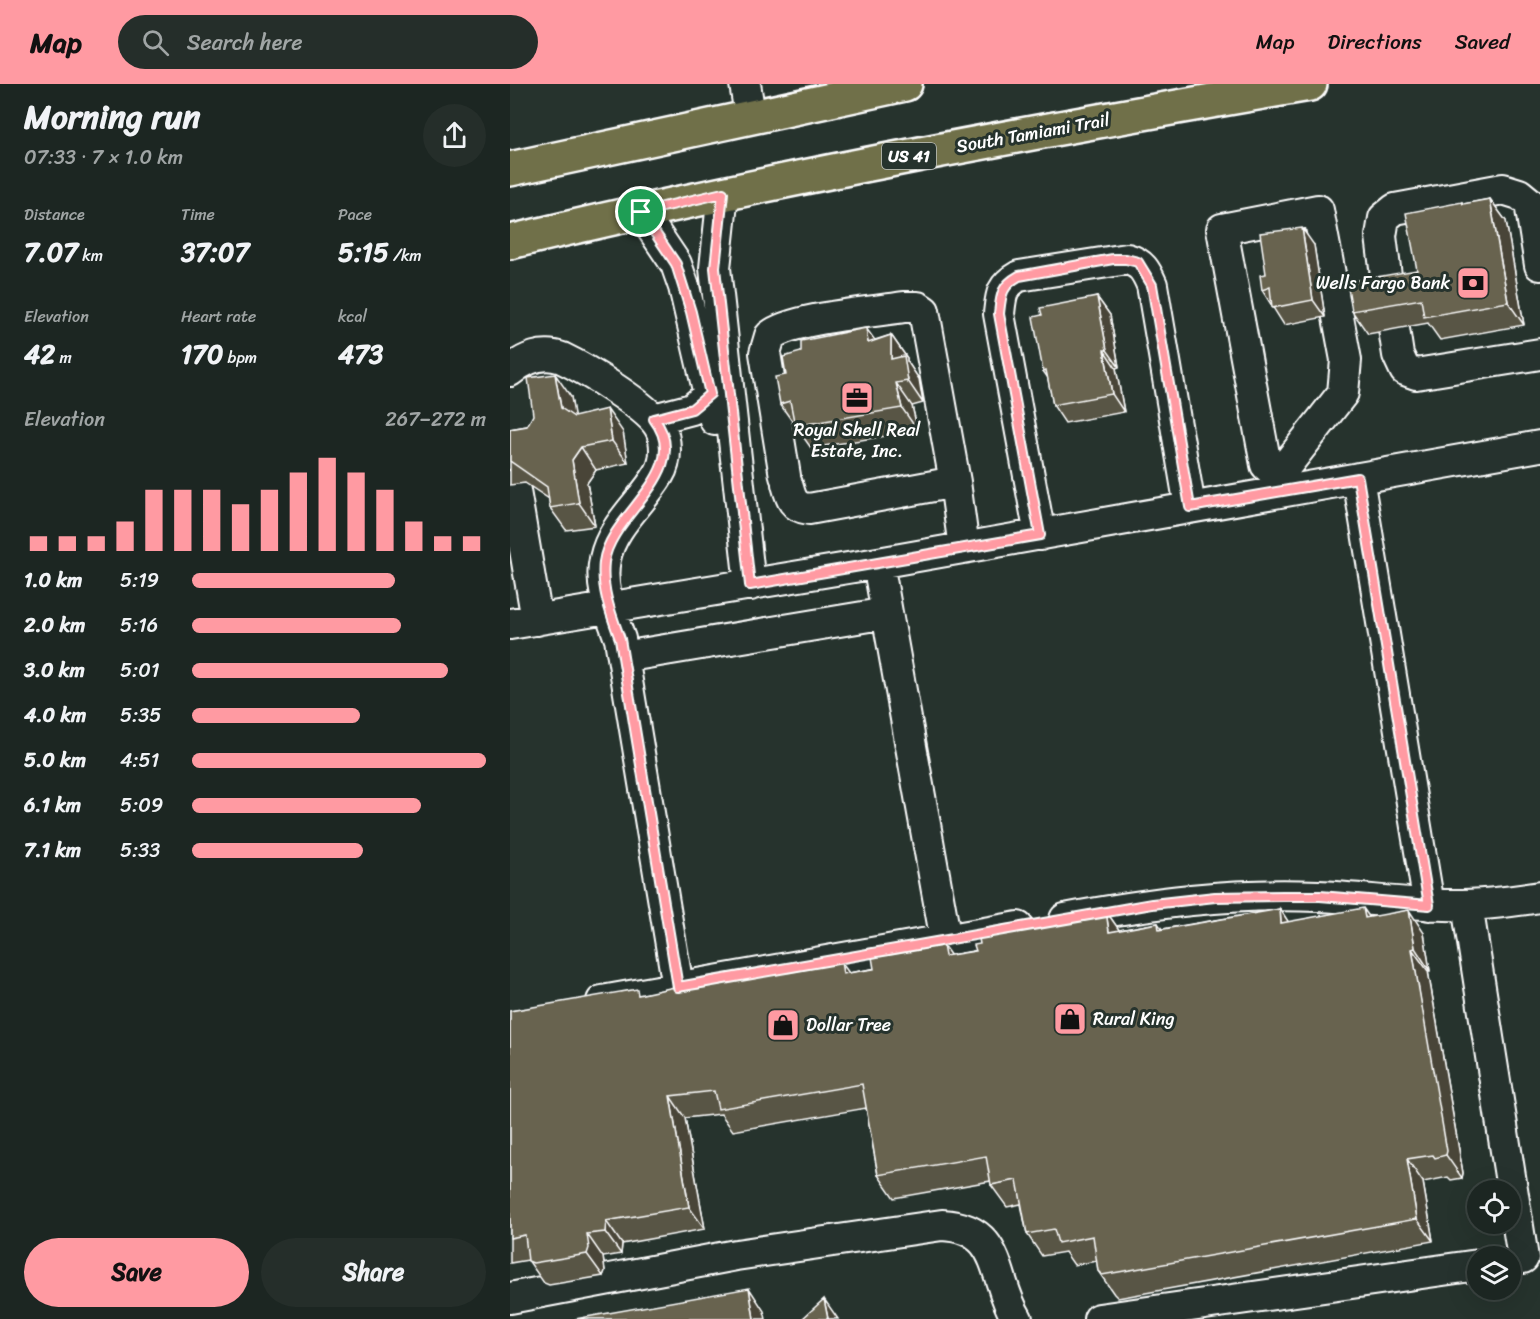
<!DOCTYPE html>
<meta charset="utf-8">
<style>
body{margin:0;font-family:Sriracha,sans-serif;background:#252e2a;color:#f1f3f6;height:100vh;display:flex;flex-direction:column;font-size:22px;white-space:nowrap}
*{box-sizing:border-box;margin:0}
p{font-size:20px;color:#a0a5a5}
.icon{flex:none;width:33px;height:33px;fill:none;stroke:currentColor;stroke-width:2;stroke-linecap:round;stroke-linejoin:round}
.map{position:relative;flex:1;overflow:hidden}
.details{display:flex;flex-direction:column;background:#1c2622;width:510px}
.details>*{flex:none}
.controls{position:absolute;left:957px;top:1096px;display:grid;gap:12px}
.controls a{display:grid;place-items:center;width:54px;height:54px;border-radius:50%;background:#1c2622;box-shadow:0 6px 24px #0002,0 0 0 2px #3a4340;font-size:30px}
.pin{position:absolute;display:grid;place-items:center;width:51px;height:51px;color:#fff;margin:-26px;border:3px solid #fff;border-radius:50%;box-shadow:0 2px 6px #0007}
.round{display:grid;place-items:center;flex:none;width:63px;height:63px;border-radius:32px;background:#252e2a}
.headline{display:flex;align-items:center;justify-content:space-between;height:102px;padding:0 24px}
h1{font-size:33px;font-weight:800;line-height:45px}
.metrics{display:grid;grid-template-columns:repeat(3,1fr);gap:9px;height:102px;padding:6px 24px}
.metrics div{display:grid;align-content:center}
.metrics b{font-size:26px;font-weight:800}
.metrics small{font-size:16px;font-weight:400}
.metrics p{font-size:16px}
.chart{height:168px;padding:12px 24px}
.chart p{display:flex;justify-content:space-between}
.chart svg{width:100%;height:108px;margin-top:6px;stroke:#ff9aa2;stroke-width:6}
.primary-button{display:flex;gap:12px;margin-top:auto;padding:12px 24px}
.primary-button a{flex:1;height:69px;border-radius:36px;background:#ff9aa2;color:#111;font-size:24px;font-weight:800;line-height:69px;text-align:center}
.primary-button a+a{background:#252e2a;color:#f1f3f6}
ul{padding:0 24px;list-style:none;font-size:20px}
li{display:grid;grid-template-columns:96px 72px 1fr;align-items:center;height:45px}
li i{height:15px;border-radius:8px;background:#ff9aa2}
header{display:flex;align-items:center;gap:36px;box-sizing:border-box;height:84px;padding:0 30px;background:#ff9aa2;color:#111}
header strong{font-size:28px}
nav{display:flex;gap:33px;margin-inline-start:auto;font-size:21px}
.search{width:420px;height:54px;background:#252e2a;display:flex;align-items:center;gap:15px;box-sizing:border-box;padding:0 21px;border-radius:33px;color:#a0a5a5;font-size:22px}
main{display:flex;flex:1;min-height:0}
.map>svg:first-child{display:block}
</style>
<header>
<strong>Map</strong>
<div class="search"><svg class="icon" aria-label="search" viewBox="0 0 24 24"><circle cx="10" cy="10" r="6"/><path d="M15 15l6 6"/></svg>Search here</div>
<nav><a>Map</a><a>Directions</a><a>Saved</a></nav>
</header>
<main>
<section class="details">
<div class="headline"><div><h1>Morning run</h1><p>07:33 · 7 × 1.0 km</p></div><a class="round"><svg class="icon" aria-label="share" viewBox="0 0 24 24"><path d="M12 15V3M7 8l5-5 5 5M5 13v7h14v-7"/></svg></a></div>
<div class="metrics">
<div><p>Distance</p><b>7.07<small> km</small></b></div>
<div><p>Time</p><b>37:07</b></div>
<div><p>Pace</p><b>5:15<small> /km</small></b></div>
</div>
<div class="metrics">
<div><p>Elevation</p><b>42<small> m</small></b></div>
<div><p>Heart rate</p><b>170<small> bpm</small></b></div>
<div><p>kcal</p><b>473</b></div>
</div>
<div class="chart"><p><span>Elevation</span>267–272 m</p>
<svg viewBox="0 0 160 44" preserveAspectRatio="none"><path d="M5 44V38M15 44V38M25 44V38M35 44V32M45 44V19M55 44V19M65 44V19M75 44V25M85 44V19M95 44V12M105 44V6M115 44V12M125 44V19M135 44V32M145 44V38M155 44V38"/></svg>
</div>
<ul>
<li><b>1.0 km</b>5:19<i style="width:69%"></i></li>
<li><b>2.0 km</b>5:16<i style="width:71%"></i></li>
<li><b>3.0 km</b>5:01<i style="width:87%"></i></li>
<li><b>4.0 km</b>5:35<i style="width:57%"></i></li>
<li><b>5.0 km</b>4:51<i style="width:100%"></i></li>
<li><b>6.1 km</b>5:09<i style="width:78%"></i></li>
<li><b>7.1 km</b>5:33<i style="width:58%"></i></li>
</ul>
<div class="primary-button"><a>Save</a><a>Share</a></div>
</section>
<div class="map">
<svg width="1030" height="1235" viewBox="0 0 1030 1235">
<rect width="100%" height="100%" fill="#26332d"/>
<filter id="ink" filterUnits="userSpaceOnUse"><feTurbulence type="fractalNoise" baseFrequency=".0167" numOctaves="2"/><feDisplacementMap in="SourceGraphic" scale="12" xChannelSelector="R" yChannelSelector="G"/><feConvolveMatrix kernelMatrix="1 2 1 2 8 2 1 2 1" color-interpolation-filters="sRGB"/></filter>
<g filter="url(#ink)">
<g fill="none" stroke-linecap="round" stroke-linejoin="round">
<g stroke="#fff" stroke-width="34">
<path id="minor" d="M 235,0 L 240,31
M 213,109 L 205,184 L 240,501
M 131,128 L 166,180 L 174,203 L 205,336
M 879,216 L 871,152 L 874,134 L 885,125 L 993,105 L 1009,110 L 1020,119 L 1030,181
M 884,245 L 888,271 L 895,286 L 906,290 L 1030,270
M 0,287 C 15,274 33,267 52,274 C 75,285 137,322 149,342 C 157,355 157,377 149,390 C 132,419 102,441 95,475 C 89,502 101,530 110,555 L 168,903
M 144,335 L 182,325 L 200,310
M 275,392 L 255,269 L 260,252 C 281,234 364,228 394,223 L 408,223 L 414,227 L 445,398 L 299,425 C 283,423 281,415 277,400
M 848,394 L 919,821
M 445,398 L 454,464
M 4,401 L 27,536
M 767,408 L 768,392 L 756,381 L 712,145 L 808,126 L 836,276 L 833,309 L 768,392
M 530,451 L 489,230 C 491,211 491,202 509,192 L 617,175 C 632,179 636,187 642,201 L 680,423
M 368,479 L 436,857
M 0,540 L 368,479 L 1030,362
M 113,573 L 377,529
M 957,821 L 1013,1174
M 555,835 C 639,819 723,808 808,812 C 851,814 893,820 935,821 C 967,822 998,818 1030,813
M 92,917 L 508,843
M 0,1214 L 226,1171 L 432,1141 C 494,1144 482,1195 507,1235
M 589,1235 L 968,1181"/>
</g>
<g stroke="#fff" stroke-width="38">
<path id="major" d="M 0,85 L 395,0
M 0,158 C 265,94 532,46 800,0"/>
</g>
<use href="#minor" stroke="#26332d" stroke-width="30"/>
<use href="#major" stroke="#70704a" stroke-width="33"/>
</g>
<path fill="#595545" stroke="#fff" stroke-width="1.5" d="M 980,115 L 996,137 L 1014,241 L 930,256 L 918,239 L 858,250 L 842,227 L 907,186 L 952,118 L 954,120 Z
M 804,161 L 815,233 L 774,241 L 752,206 L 756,190 Z
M 587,213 L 600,231 L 609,283 L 606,284 L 614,328 L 555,339 L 543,321 L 538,294 L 533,287 L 532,231 Z
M 381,251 L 397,274 L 397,277 L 409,295 L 413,319 L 402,322 L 408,347 L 301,364 L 270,320 L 276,291 L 365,256 Z
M 61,313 L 64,333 L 113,348 L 118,379 L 86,386 L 77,399 L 85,442 L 56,446 L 40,424 L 39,415 L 15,399 L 0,401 L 0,345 L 17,342 Z
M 770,825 L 778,838 L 860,833 L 914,849 L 920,887 L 918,887 L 953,1089 L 952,1094 L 941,1096 L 938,1093 L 913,1098 L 923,1157 L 608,1214 L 604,1210 L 588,1187 L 587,1177 L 564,1181 L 555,1168 L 532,1172 L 517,1150 L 511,1120 L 497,1123 L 481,1101 L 481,1097 L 384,1114 L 368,1091 L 356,1024 L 223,1047 L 211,1030 L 175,1034 L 195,1145 L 112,1160 L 111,1170 L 93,1173 L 95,1187 L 93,1192 L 39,1201 L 34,1199 L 18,1176 L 0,1179 L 0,927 L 131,911 L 171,904 L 187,900 L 189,903 L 279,887 L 339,889 L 466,867 L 470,860 L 596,827 L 609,846 L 648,839 L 652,845 Z"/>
<path fill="#484538" stroke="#fff" stroke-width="1.5" d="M 980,115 L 996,137 L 1014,241 L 998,218 Z
M 792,144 L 804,161 L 815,233 L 803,216 Z
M 587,213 L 600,231 L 609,283 L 597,266 Z
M 356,244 L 372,266 L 358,259 Z
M 381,251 L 397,274 L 397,277 L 409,295 L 413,319 L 398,297 L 397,291 L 397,298 L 381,275 Z
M 594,266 L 606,284 L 614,328 L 602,310 Z
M 45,290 L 61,313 L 67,347 L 51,324 Z
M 386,299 L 402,322 L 408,347 L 392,324 Z
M 97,325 L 113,348 L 118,379 L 102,357 Z
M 71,363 L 86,386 L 77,399 L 85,442 L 69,419 L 62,376 Z
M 853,824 L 869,847 L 855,834 Z
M 770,825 L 785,848 L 771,839 Z
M 899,826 L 914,849 L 920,887 L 905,864 Z
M 596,827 L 612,850 L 599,848 Z
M 433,861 L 449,883 L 435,872 Z
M 902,865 L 918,887 L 953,1089 L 952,1094 L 936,1071 Z
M 331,878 L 347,900 L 333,890 Z
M 160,1012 L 175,1034 L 195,1145 L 179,1123 Z
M 897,1075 L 913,1098 L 923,1157 L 907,1135 Z
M 96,1137 L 112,1160 L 111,1170 L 95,1148 Z
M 77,1150 L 93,1173 L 95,1187 L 93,1192 L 77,1170 Z
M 239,1204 L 254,1227 L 256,1235 L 244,1235 Z
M 314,1215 L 328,1235 L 318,1235 Z"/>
<path fill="#676350" stroke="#fff" stroke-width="1.5" d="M 980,115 L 998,218 L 914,233 L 911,215 L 842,227 L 837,198 L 907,186 L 896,129 L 952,118 L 953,120 Z
M 792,144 L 803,216 L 762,224 L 760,203 L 752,206 L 750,191 L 756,190 L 750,149 Z
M 587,213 L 597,266 L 594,266 L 602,310 L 543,321 L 536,286 L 533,287 L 523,233 L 532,231 L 530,224 Z
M 356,244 L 358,259 L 381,251 L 381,275 L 394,272 L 398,297 L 386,299 L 392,324 L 285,342 L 280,317 L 270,320 L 265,293 L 276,291 L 273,273 L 291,268 L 291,257 Z
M 45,290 L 51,324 L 64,333 L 97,325 L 102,357 L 71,363 L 62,376 L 69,419 L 40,424 L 37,403 L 0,377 L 0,345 L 17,342 L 23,331 L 18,294 Z
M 853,824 L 855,834 L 899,826 L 905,864 L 902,865 L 937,1067 L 936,1071 L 925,1074 L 923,1071 L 897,1075 L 907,1135 L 592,1191 L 588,1187 L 583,1152 L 548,1159 L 544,1145 L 517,1150 L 507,1096 L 481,1101 L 476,1072 L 368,1091 L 352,1000 L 208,1025 L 204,1007 L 160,1012 L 179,1123 L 96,1137 L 95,1148 L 77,1150 L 79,1164 L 77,1170 L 23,1179 L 18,1177 L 15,1151 L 0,1154 L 0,927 L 127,905 L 128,911 L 169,902 L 169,904 L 187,900 L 187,904 L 277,884 L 278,888 L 331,878 L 333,890 L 364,885 L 362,873 L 433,861 L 435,872 L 466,867 L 464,861 L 470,860 L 468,849 L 493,845 L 493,842 L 596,827 L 599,848 L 648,839 L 649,846 L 770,825 L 771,839 Z
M 239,1204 L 244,1235 L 65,1235 Z
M 314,1215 L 318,1235 L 292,1235 Z"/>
</g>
<g fill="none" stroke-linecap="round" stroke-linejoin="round" filter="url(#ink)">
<g stroke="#fff" stroke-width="12">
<path id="route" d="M 213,109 L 205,184 L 240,501 L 530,451 L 489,230 C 491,211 491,202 509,192 L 603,175 L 616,175 L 628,178 L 642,201 L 680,423 L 848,394 L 919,821 L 810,812 L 774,812 L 705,813 L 642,820 L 168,903 L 110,555 C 101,530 91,505 94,478 C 100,429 185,388 144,335 L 182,325 L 200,310 L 181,228 L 166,180 L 131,128 Z"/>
</g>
<use href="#route" stroke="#ff9aa2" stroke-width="8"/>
</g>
<defs>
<g id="bank-square" transform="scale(1.725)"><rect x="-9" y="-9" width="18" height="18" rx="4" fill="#ff9aa2" stroke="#26332d"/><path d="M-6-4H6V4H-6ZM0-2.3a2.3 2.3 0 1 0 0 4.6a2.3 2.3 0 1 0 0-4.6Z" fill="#111"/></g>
<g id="office-square" transform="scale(1.725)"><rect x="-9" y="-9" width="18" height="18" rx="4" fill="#ff9aa2" stroke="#26332d"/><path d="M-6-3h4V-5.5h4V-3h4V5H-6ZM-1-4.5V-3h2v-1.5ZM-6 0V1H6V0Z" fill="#111"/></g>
<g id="shop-square" transform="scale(1.725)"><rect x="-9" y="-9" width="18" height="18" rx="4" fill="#ff9aa2" stroke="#26332d"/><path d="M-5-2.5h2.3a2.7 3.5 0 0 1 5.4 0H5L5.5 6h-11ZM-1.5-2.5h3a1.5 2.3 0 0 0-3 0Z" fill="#111"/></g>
</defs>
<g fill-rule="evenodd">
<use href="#bank-square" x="963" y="199"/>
<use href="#office-square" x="347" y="314"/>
<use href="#shop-square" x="560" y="935"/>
<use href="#shop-square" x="273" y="941"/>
</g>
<g text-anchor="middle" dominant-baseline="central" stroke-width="6" stroke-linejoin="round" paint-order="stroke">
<rect fill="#26332d" stroke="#bec2c0" stroke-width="1.5" x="372" y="59" width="54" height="26" rx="4.5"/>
<g font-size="16" font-weight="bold" fill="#fff">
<text x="399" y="72">US 41</text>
</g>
<g font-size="18" fill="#fff" stroke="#26332d">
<text transform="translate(523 49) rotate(-10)">South Tamiami Trail</text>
</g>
<g font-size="18" fill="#fff" stroke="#26332d" text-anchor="start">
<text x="940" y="199" text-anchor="end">Wells Fargo Bank</text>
<text x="347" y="346" text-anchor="middle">Royal Shell Real<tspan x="347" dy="21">Estate, Inc.</tspan></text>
<text x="583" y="935">Rural King</text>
<text x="296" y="941">Dollar Tree</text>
</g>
</g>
</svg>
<div class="controls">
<a><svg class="icon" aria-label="locate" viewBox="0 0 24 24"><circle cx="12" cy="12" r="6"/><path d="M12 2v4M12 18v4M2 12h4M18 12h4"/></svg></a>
<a><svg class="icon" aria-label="layers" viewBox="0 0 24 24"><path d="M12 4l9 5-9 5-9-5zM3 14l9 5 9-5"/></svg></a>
</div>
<div class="pin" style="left:131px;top:128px;background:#1e9e55"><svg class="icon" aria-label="arrive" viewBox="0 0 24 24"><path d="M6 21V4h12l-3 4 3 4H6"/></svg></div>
</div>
</main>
